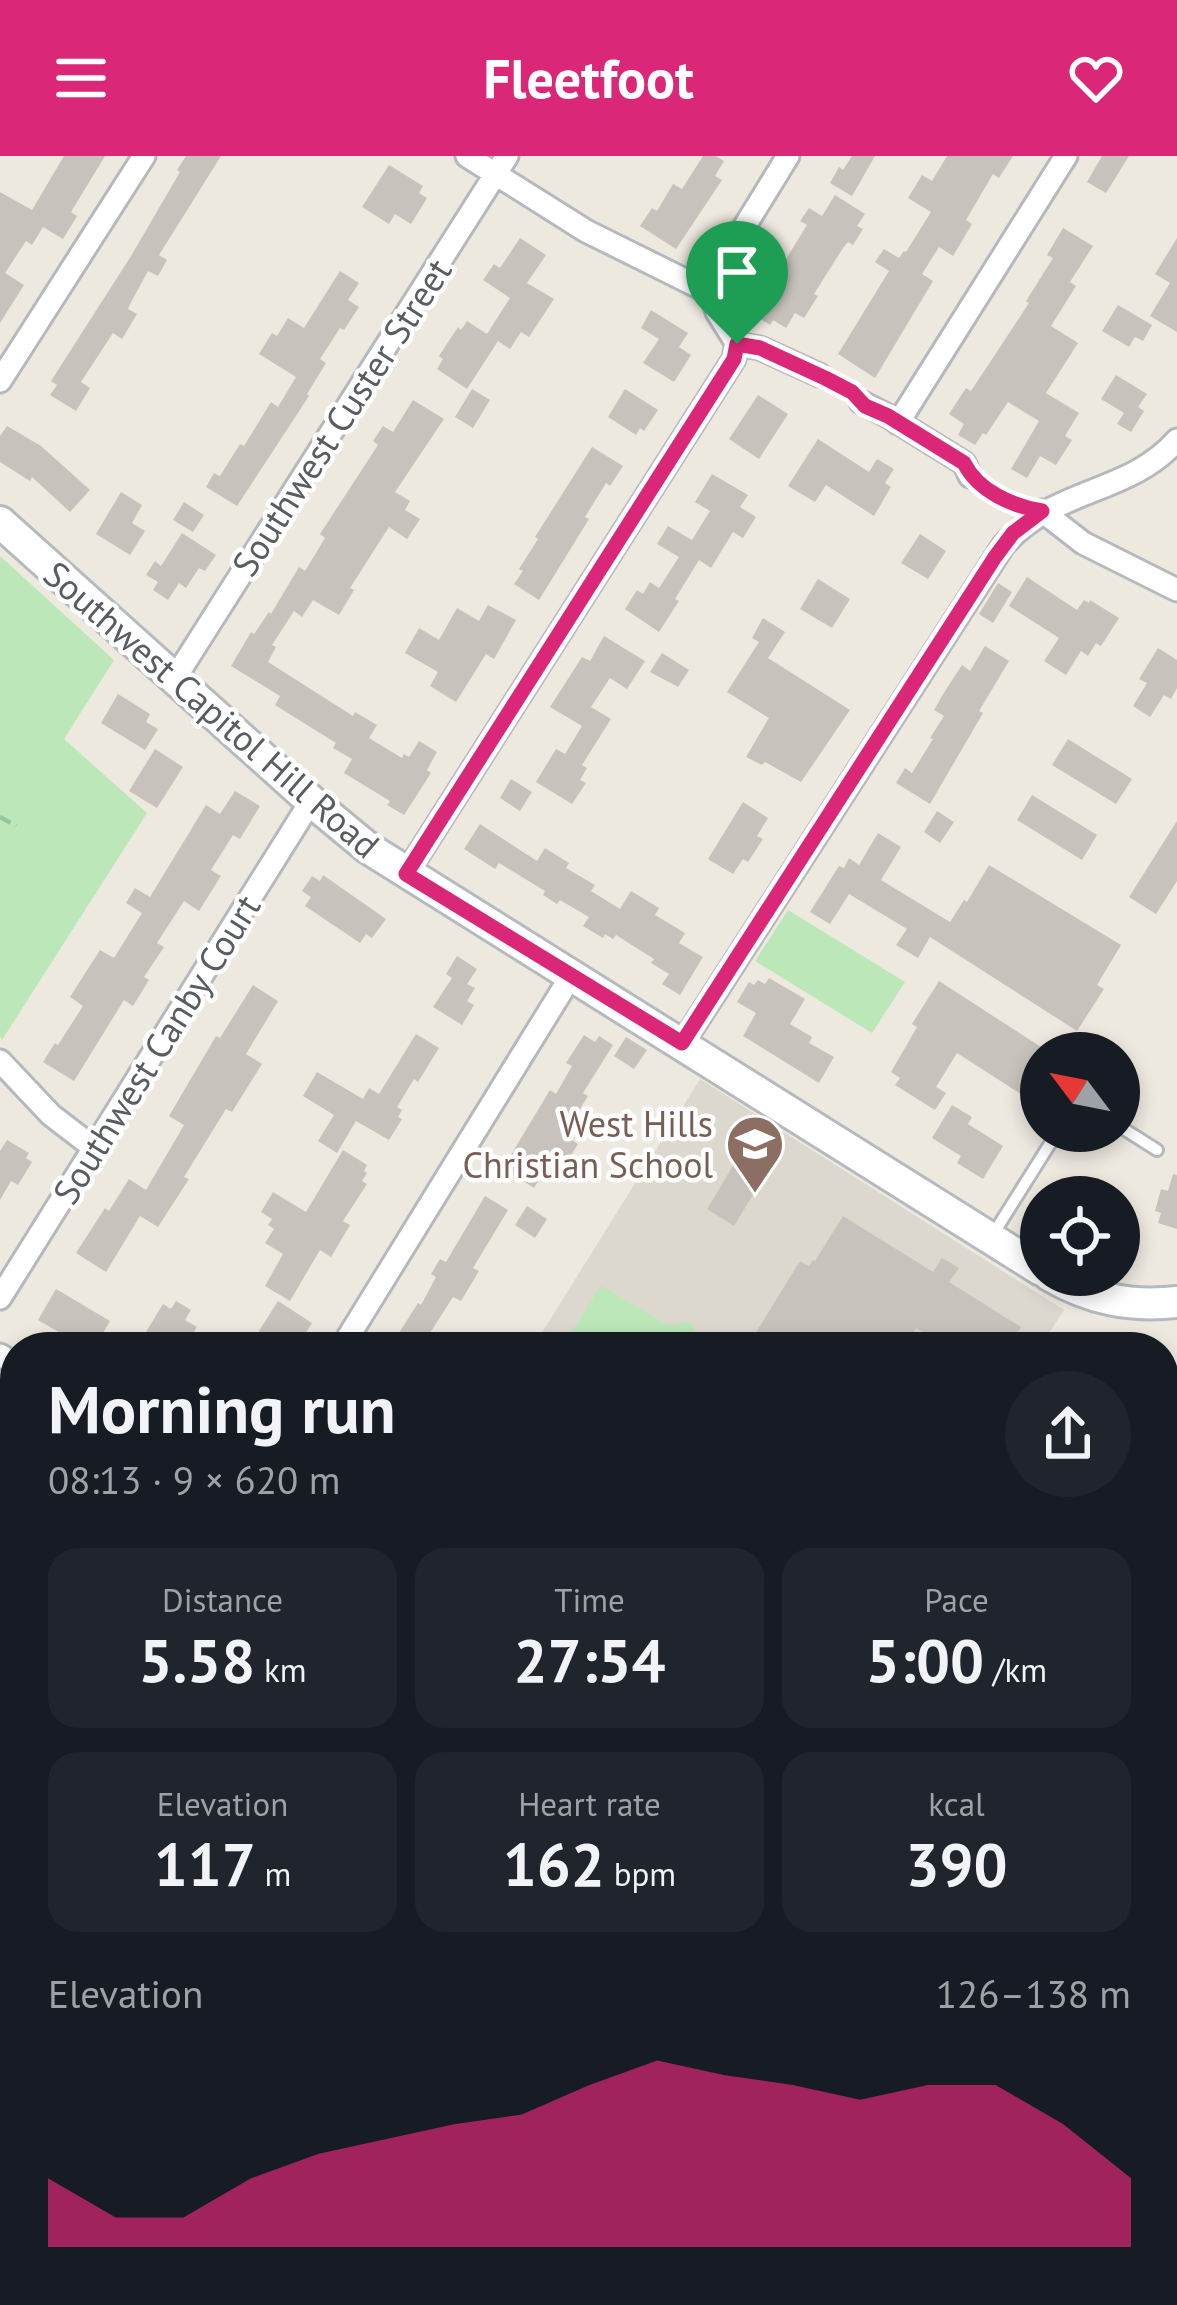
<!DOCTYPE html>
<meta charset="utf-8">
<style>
body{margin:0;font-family:"PT Sans",sans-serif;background:#20242c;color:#f1f3f6;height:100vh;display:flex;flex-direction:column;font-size:45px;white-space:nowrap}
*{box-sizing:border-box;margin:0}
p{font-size:39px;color:#9ea1a6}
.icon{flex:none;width:66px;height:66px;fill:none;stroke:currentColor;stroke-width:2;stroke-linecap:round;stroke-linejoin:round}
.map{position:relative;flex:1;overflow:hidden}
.panel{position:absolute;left:0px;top:1176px;width:1179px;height:975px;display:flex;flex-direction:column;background:#171b24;border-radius:48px 48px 0 0;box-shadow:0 6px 18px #0003}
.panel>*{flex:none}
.needle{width:78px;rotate:302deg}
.controls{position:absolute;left:1020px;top:876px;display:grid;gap:24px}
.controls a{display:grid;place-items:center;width:120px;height:120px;border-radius:50%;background:#171b24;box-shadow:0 6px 18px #0003;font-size:60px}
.pin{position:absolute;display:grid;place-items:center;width:102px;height:102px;color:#fff;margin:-123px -51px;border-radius:50% 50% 50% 0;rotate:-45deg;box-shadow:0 0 12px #0007}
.pin .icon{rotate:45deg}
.round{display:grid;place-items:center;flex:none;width:126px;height:126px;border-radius:63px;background:#20242c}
.head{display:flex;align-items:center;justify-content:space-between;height:204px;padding:0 48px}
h1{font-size:66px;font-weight:600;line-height:90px}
.stats{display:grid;grid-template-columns:repeat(3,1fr);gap:18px;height:204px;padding:12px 48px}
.stats div{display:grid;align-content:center;border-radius:30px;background:#20242c;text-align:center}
.stats b{font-size:60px;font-weight:600}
.stats small{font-size:33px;font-weight:400}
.stats p{font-size:33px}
.chart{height:336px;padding:24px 48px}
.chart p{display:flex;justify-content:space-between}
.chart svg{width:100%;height:216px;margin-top:12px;fill:#db2777;opacity:.7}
header{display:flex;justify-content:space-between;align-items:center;height:156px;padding:0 48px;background:#db2777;color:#fff;font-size:54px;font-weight:600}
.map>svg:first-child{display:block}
</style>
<header><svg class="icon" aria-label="menu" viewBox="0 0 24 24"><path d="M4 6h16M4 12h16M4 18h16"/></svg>Fleetfoot<svg class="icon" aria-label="heart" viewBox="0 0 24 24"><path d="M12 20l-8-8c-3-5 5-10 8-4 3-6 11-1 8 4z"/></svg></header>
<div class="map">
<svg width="1177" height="2149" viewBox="0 0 1177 2149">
<rect width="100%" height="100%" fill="#ede9df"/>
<path fill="#dcd8ce" d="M 700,923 L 1064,1154 L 1040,1191 L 533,1191 Z"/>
<path fill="#bbe7b9" d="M 0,400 L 114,504 L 64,583 L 147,657 L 2,884 L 0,881 Z
M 788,754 L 905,826 L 872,877 L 755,805 Z
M 601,1130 L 667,1169 L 691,1166 L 699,1188 L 730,1181 L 731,1191 L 562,1191 Z"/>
<path fill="#c7c3bc" d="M 64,0 L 105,0 L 71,56 L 77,60 L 63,83 L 43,71 L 32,89 L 26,85 L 5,117 L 24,129 L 0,167 L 0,36 L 32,54 Z
M 186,0 L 221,0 L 159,99 L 167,104 L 158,120 L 148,115 L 130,148 L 128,153 L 137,158 L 122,183 L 113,177 L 81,226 L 90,232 L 76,255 L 50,239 L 57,229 L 51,225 L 131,100 L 180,16 L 177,14 Z
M 703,0 L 716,0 L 724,5 L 715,20 L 722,24 L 676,93 L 640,70 L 652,52 L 657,55 L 673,28 L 682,33 Z
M 852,0 L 875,0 L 852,40 L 830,27 L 839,11 L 843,14 Z
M 947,0 L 1013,0 L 999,22 L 993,18 L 966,64 L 972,68 L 953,100 L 939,91 L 922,118 L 933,125 L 875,222 L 838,198 L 889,115 L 875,106 L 884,93 L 899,102 L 904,95 L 906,96 L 931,56 L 908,42 L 922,19 L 932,25 Z
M 1102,0 L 1129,0 L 1106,37 L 1087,26 Z
M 389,9 L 423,30 L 419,37 L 427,42 L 411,68 L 395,58 L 389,68 L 362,51 Z
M 835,39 L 865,58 L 857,70 L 863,73 L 853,89 L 848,86 L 843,92 L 814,138 L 818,140 L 804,162 L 795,157 L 786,172 L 773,164 L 770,169 L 751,157 L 757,146 L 749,141 L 757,127 L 749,122 L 759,104 L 778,116 L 807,69 L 800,65 L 809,52 L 822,60 Z
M 1063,72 L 1093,90 L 1070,126 L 1076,130 L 1051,170 L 1078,187 L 1046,237 L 1079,257 L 1065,280 L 1072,284 L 1056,309 L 1040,300 L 1027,322 L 1011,313 L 1039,265 L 1008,246 L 986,279 L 983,277 L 975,289 L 958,279 L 964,268 L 949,258 L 966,232 L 971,235 L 1029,147 L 1026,145 L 1053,102 L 1047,99 Z
M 520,82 L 546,99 L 527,127 L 554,143 L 529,181 L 521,176 L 510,193 L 498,185 L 467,233 L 437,213 L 443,203 L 439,200 L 458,171 L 461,174 L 467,165 L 487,178 L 510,142 L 483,124 L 494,108 L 500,112 Z
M 1177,82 L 1177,176 L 1150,160 L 1170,127 L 1155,118 Z
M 340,115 L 359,127 L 348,144 L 359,151 L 344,174 L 340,172 L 320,203 L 326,207 L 307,238 L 309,240 L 237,350 L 206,331 L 214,317 L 220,320 L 240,288 L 244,290 L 271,246 L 278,251 L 296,221 L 259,198 L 272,177 L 277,180 L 288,162 L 304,172 Z
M 1118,149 L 1152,169 L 1143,185 L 1135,181 L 1129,191 L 1102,175 Z
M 651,154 L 688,177 L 679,191 L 691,199 L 674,226 L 643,207 L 659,183 L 641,172 Z
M 1116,219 L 1147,238 L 1138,251 L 1144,255 L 1131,276 L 1117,268 L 1124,257 L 1101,243 Z
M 472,233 L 490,244 L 473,272 L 455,261 Z
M 625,233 L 658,254 L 644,275 L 640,272 L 636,279 L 608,261 Z
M 758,239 L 788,258 L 759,303 L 729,283 Z
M 413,244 L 444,263 L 395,336 L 410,345 L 405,354 L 420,363 L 407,383 L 389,371 L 350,432 L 354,434 L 339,459 L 313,444 L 302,461 L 294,455 L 272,489 L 276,491 L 268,506 L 353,560 L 355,556 L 377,569 L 369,582 L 402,602 L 404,598 L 409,601 L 419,585 L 437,596 L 427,614 L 431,617 L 404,659 L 387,649 L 390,645 L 344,617 L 352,603 L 333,592 L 336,587 L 275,549 L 280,540 L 231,510 L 251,476 L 254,478 L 269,456 L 271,458 L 299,411 L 305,415 L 325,382 L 320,378 L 378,289 L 373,285 L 383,270 L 393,276 Z
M 7,270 L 41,290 L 90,334 L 70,356 L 32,321 L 30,325 L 0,306 L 0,280 Z
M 818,283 L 869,316 L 877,303 L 894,313 L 885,327 L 891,331 L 874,360 L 826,329 L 815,346 L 788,330 Z
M 592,291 L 623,310 L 610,330 L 606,327 L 585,361 L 589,363 L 539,444 L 514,428 L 523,415 L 519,413 L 538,383 L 535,381 Z
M 712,318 L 748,339 L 740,351 L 756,361 L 743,382 L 733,376 L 711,412 L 699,404 L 675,443 L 679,445 L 659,476 L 625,453 L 637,434 L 643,438 L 650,426 L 659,432 L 679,401 L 657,388 L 668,370 L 692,384 L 710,355 L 695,346 Z
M 121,336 L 142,349 L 132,367 L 145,375 L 130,399 L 96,378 Z
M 184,346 L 204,359 L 193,376 L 173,364 Z
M 182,377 L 216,399 L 205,415 L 199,412 L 186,432 L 179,427 L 168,444 L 153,434 L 158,426 L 146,419 L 155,405 L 161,410 Z
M 920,378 L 946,395 L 928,423 L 901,407 Z
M 1027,421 L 1077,454 L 1084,444 L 1089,447 L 1090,444 L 1119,462 L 1101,490 L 1096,487 L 1088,500 L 1081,495 L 1066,519 L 1044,505 L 1059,482 L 1009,450 Z
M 818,423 L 850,443 L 832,472 L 800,453 Z
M 998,427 L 1012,436 L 993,467 L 979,458 Z
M 488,449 L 516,464 L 494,503 L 486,498 L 456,546 L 430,530 L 438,516 L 405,497 L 419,472 L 439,484 L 457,452 L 479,465 Z
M 763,462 L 785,476 L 768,502 L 850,554 L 801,626 L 765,606 L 762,609 L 746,601 L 769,562 L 727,536 L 759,486 L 752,482 Z
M 604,480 L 645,505 L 627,533 L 610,522 L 591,551 L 611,563 L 582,609 L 587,612 L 580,624 L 586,627 L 572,648 L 536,626 L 556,593 L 565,598 L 582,570 L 550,551 L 582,501 L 590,505 Z
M 985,490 L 1009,505 L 979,555 L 983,557 L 930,648 L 896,627 L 905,612 L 912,617 L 933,583 L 930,582 L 944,560 L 934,554 L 945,535 L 962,509 L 970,515 Z
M 1158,492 L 1177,504 L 1177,532 L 1171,543 L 1164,539 L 1150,561 L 1133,550 L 1147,527 L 1139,523 Z
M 662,497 L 689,514 L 678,531 L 650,516 Z
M 118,538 L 150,558 L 146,566 L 158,573 L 145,594 L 101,567 Z
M 1068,583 L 1132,623 L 1116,648 L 1052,609 Z
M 155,593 L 183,611 L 157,652 L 129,635 Z
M 511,623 L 532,636 L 520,655 L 500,642 Z
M 235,635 L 260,650 L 240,683 L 233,679 L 211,714 L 221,720 L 199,755 L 184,745 L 157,787 L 164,791 L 144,821 L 149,824 L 133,850 L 124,844 L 74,925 L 43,906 L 55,887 L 58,889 L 83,850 L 70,841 L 100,794 L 114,802 L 142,757 L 126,747 L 135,732 L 150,741 L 206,649 L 220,658 Z
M 1032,639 L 1097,679 L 1082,704 L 1017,664 Z
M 743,646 L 768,662 L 757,680 L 763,683 L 748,706 L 743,703 L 733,718 L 708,703 Z
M 937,655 L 954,666 L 940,687 L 924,676 Z
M 1177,665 L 1177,725 L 1156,758 L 1129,741 Z
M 480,668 L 537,705 L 545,692 L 569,707 L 566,712 L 595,729 L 591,735 L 620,753 L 631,735 L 659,752 L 655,759 L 685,777 L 679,787 L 703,801 L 680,839 L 662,828 L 669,818 L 651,807 L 654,803 L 616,779 L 613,783 L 605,778 L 603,782 L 583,770 L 589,761 L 560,744 L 557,748 L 543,739 L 545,735 L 499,707 L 495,713 L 464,693 Z
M 878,677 L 901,691 L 881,724 L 950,766 L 964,744 L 967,746 L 989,709 L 1121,789 L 1097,829 L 1104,833 L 1077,875 L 930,781 L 918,802 L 896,789 L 907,773 L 849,738 L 830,768 L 810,756 L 839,710 L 844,712 L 849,702 L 859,709 Z
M 323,719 L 386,763 L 372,782 L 366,778 L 360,787 L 305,750 L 311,741 L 302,735 L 312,720 L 320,725 Z
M 457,800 L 477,813 L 467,828 L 475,832 L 467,845 L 474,849 L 462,869 L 433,851 L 452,822 L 446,818 Z
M 769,822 L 805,843 L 790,868 L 812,881 L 809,887 L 834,901 L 819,927 L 743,880 L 756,857 L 737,846 L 749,826 L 754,829 L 758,824 L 765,828 Z
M 939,825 L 1041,891 L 1041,933 L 1033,946 L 957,897 L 936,931 L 946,937 L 935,954 L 895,929 L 900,922 L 891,916 L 917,871 L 912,868 Z
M 253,829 L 278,845 L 246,898 L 262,908 L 232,956 L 226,953 L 184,1021 L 189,1023 L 158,1071 L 140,1060 L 106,1116 L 76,1097 L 105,1052 L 109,1055 L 129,1023 L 146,1034 L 184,969 L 169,960 L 216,880 L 220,882 Z
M 416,878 L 439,892 L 418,926 L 414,923 L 397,951 L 402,954 L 398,961 L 402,963 L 389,984 L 356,965 L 337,997 L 318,985 L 334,959 L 303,940 L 317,916 L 363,943 L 369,932 L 379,938 Z
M 584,879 L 595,886 L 599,880 L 613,889 L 583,937 L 588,940 L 564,979 L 578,988 L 565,1009 L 553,1002 L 534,1032 L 503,1012 L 550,934 L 556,938 L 572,910 L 566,907 Z
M 626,881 L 647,894 L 634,913 L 614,900 Z
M 952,949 L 972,961 L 968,968 L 1003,990 L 983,1023 L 957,1007 L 961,1000 L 932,982 Z
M 753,977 L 780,994 L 734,1070 L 707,1053 Z
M 7,984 L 29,997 L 26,1002 L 32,1006 L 18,1029 L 11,1025 L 0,1044 L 0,995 Z
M 343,994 L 367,1009 L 364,1015 L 367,1017 L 362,1025 L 367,1028 L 343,1065 L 350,1069 L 331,1101 L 320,1094 L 290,1145 L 265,1130 L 283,1098 L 265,1087 L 274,1073 L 268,1069 L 272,1063 L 261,1056 L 273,1036 L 306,1056 Z
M 1173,1018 L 1177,1019 L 1177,1073 L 1158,1067 L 1161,1057 L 1155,1055 L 1161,1033 L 1168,1035 Z
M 485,1040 L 508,1054 L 473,1112 L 479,1115 L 461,1145 L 453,1141 L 421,1191 L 399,1177 L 418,1147 L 421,1149 L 436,1121 L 431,1118 L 440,1103 L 446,1106 Z
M 527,1050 L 547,1063 L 535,1082 L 515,1069 Z
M 843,1060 L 933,1116 L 942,1102 L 959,1112 L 949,1126 L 1021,1171 L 1008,1191 L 946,1191 L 916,1172 L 905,1191 L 747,1191 L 800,1105 L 809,1110 L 813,1104 L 815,1105 Z
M 56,1133 L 110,1165 L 95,1191 L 84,1191 L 38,1164 Z
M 176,1145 L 191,1154 L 185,1164 L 197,1171 L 185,1191 L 146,1191 L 152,1180 L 146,1176 L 163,1148 L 171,1153 Z
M 278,1145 L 312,1167 L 297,1191 L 249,1191 Z"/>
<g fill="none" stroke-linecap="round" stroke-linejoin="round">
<g stroke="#b5b8bd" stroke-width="16">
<path id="lane" d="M 1107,897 L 1108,896
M 1119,970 L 1157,994
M 992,1080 L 1058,975
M 1177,1245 L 1177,1250"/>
</g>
<g stroke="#b5b8bd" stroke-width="27">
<path id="street" d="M 467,0 L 586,75 L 711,137 L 717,156 L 737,188
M 711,137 L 714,120 L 788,0
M 737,188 L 760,192 L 819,219
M 0,225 L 144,0
M 861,246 L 888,260 L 964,307 L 970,320
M 898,267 L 1066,0
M 1042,355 L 1083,387 L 1177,434
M 175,522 L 507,0
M 406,718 L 734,203 L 737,188
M 682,888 L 1003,390 C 1054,331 1129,339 1177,284
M 0,905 L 51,959 L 94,992
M 0,1142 L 311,645
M 342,1191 L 571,820
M 0,1199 L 15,1208
M 0,1738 L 15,1714
M 1164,1818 L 1177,1826
M 1168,1952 L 1177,1996
M 193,2149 L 201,2136
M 997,2149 L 1006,2136"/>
</g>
<g stroke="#b5babf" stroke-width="36">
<path id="secondary" d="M 0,366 L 311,645 L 368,692 L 1041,1114
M 1049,1119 C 1090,1143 1129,1151 1177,1146
M 1164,1732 L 1177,1719
M 756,2149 L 769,2136"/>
</g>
<path stroke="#92c89e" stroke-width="4.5" stroke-dasharray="12 6" stroke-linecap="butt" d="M 984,330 L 1015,350
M 0,661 L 16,670"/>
<use href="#lane" stroke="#fff" stroke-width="10"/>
<use href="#street" stroke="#fff" stroke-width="21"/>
<use href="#secondary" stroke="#fff" stroke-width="30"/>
</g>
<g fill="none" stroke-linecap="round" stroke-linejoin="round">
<g stroke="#fff" stroke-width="24">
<path id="route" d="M 737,188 L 760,192 L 825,222 L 852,236 L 865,250 L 888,260 L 964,307 C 978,335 1012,350 1042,355 L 1013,377 L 995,401 L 682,887 L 406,718 L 734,203 Z"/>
</g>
<use href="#route" stroke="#db2777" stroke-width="15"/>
</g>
<defs>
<g id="school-pin" transform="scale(3)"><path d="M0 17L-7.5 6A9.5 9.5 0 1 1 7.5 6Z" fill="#8d6e63" stroke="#fff"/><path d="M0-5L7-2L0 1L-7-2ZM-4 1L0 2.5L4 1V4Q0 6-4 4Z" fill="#fff"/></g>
</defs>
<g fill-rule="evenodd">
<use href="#school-pin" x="755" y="988"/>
</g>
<g text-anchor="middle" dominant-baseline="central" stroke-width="9" stroke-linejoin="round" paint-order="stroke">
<g font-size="36" fill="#585d61" stroke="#fff">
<text transform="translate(341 261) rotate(-57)">Southwest Custer Street</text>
<text transform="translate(212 553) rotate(41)">Southwest Capitol Hill Road</text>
<text transform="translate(156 893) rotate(-58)">Southwest Canby Court</text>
</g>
<g font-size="36" fill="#785e54" stroke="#fff" text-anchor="end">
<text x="713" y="967">West Hills<tspan x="713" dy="41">Christian School</tspan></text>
</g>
</g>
</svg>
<div class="controls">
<a><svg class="needle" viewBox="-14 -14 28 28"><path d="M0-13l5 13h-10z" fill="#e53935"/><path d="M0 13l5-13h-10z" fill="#9ea1a6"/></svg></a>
<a><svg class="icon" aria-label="locate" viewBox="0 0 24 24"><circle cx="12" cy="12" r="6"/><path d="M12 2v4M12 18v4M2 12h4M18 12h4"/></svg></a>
</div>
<div class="pin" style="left:737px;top:188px;background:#1e9e55"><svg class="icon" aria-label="arrive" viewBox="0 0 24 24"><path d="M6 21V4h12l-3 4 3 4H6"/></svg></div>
<section class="panel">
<div class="head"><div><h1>Morning run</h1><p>08:13 · 9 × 620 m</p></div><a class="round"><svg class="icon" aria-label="share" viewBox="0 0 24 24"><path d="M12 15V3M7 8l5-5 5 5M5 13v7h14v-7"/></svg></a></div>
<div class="stats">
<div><p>Distance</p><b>5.58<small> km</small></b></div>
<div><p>Time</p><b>27:54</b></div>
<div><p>Pace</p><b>5:00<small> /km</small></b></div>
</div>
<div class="stats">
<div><p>Elevation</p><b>117<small> m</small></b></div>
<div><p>Heart rate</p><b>162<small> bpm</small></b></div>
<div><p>kcal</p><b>390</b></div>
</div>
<div class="chart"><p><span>Elevation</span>126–138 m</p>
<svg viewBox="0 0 160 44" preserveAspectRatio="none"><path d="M0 44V30L10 38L20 38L30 30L40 25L50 22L60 19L70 17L80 11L90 6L100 9L110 11L120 14L130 11L140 11L150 19L160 30V44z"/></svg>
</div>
</section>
</div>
